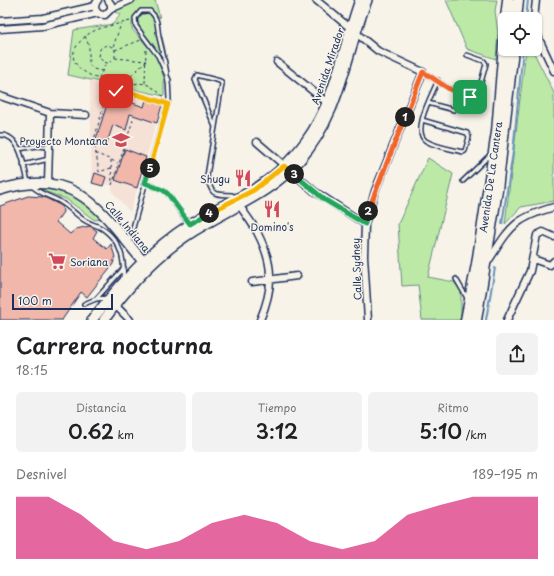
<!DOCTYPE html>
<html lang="es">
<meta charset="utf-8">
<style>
body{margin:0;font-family:"Playpen Sans",sans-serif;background:#f2f2f2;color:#202124;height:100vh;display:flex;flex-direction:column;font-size:15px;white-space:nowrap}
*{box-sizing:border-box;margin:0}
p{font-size:13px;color:#757577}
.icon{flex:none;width:22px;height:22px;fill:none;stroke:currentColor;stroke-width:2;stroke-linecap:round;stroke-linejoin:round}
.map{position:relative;height:320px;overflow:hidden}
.sheet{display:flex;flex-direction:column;background:#fff;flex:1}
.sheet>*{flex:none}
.tools{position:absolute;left:498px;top:12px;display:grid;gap:8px}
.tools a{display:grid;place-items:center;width:44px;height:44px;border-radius:6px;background:#fff;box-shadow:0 1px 3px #0004;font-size:20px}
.scale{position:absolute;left:12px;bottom:10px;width:101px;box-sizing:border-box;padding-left:4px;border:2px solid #1b2f5e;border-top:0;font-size:11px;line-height:14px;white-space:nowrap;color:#1b2f5e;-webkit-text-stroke:3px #f7f3e8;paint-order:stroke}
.pin{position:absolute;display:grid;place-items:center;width:34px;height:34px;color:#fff;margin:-17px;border-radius:8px;box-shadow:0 2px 6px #0006}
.km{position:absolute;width:20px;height:20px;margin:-10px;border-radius:50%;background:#222;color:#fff;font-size:11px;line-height:20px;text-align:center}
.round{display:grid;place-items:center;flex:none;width:42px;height:42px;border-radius:6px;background:#f2f2f2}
.overview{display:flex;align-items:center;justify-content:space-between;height:68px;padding:0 16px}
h1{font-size:22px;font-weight:600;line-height:30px}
.metrics{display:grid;grid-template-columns:repeat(3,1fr);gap:6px;height:68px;padding:4px 16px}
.metrics div{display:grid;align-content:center;border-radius:6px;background:#f2f2f2;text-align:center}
.metrics b{font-size:20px;font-weight:600}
.metrics small{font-size:11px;font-weight:400}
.metrics p{font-size:11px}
.chart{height:112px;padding:8px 16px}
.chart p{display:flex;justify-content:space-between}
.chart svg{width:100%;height:72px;margin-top:4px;fill:#db2777;opacity:.7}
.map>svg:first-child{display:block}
</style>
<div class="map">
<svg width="554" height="320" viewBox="0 0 554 320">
<rect width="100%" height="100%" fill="#f7f3e8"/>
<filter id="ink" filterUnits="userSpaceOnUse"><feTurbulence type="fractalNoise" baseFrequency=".025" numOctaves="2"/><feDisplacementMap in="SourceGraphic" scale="8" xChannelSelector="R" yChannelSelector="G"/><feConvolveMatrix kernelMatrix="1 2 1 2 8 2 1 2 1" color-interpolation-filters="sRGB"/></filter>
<g filter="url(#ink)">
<path fill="#f5e1d5" d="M 90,81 L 162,104 L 130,212 L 112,191 L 112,185 L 92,183 Z"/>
<path fill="#bde9a7" stroke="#6c8c82" d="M 136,0 L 155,0 L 160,18 L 152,10 L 139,9 L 132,21 L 132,29 L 157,57 L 164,78 L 164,96 L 68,75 L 74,30 L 113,24 L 121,14 L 111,11 Z
M 446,0 L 497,0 L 495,11 L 498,33 L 496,59 L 467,49 Z
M 148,13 C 164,26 166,57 169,77 C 165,66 161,56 154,46 C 147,35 142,34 137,21 L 141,15 Z
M 526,49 L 532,49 L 554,93 L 554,201 L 521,207 L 505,224 Z
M 428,158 L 453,174 L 428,277 L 454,282 L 461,291 L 461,320 L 422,320 L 418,285 L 402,286 L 398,224 Z
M 41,187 C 63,187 86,200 100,218 L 96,220 L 93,219 L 66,199 L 41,190 Z"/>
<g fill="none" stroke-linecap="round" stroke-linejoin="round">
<path stroke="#6594ba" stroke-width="2" d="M 526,19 L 528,0
M 502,224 L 513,152 L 523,49
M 486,320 L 495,268"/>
</g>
<path fill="#f1b7aa" stroke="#1b2f5e" d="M 110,95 L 144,107 L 146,100 L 162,105 L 157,123 L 130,114 L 126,130 L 113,125 L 107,143 L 96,139 Z
M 125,149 L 146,157 L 137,188 L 115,180 Z
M 95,173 L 106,177 L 103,186 L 92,183 Z
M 28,196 L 44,197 L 62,206 L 63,212 L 56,222 L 70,234 L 76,229 L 90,226 L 97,231 L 93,238 L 107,249 L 111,244 L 115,257 L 113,264 L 87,297 L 81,292 L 62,320 L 0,320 L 0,206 Z"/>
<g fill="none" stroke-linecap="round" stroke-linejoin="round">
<g stroke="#1b2f5e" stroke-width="6">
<path id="lane" d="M 423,72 L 458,94 L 477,97 L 486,64 L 484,61 L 467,55
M 132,93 L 168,104
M 428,103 L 454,110
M 422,120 L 467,133 L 469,137 L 465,151 L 463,152 C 451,149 436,147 426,141 C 411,131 433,93 438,80
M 215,127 L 195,79 L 197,75 L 220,81 L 222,84 L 207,176 C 212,197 214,194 232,195 L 235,198
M 0,135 C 21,134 24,167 28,182
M 19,149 L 37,146 L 49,147
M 23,165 L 49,159
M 463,181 L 491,154
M 145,183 L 163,190 L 168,194 L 189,224
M 32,186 C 40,194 49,196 59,201 C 68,206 75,214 84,220 C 90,224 97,225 103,229 C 120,241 125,259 123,278
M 129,242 L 169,99 C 169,77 164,58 159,37 C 157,27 159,19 150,11 L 141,11 L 135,18 L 136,26 L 141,33 L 158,56 L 169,80
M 456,279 L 467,298
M 96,299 L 124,268
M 84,304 L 96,299 L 108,298"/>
</g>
<g stroke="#1b2f5e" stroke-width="9">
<path id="street" d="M 98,0 C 92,7 96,15 105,15 L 111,9 L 111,4 L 108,0
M 316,0 L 378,51 L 423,72 L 375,191 L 365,224 L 364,256 L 368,320
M 111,9 L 131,0
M 534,19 L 536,0
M 0,21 L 43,18 L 95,6
M 535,25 L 539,39 L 554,71
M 0,29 L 43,26 L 98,13
M 277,62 L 330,105
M 0,96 L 50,113 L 86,115
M 257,142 L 314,191 L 365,224
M 48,182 L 50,113
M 238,203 C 244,213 252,222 257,232 C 274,264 274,287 260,320
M 533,259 L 550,265 L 554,261
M 487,263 C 510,228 512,219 554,207
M 252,282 L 297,276
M 115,305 L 130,320
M 507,320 L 530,271 L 537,235 L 543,232 L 554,237"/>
</g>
<g stroke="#1b2f5e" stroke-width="12">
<path id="secondary" d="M 0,190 C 78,165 102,213 146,265
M 92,320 C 120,284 150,250 189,225 C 209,211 232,202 253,190 C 273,178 292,160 306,141 C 336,100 343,47 360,0
M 104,320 C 129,285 157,254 194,231 C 230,208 270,194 299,161 C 341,114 345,55 367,0"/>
</g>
<g stroke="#1b2f5e" stroke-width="13">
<path id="primary" d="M 506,19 L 508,0
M 516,19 L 518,0
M 466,320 L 477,264 L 497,132 L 505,33
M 476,320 L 497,190 L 513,49"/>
</g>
<path stroke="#1b2f5e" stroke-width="1" stroke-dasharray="3 3" stroke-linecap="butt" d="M 130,21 C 108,27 87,27 75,49 C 64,71 109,84 123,85 C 130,85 139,82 145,84 C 151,85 158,92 163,96
M 85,36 L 89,46 L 89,64 L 93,69 L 102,71
M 113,47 L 121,24
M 115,50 L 141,40
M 115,58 L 115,50 C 110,44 105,44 100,49 L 99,58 L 106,63 L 111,62 L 115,58 L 146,61 L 123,84
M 99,78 L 106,63
M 145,83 L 146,48
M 95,153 L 118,163
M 111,160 L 112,182
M 111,168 L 99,172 L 94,140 L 107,93 L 115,91 L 127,92
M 112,185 L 133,120"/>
<use href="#lane" stroke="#f7f3e8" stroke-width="3"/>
<use href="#street" stroke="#f7f3e8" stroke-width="6"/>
<use href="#secondary" stroke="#f7f3e8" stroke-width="9"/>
<use href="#primary" stroke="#f7f3e8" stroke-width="10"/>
</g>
</g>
<g fill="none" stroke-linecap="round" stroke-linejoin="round" filter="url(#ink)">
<g stroke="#fff" stroke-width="8">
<path id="split-1" d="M 405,117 L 423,72 C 439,81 452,94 470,97"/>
</g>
<g stroke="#fff" stroke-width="8">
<path id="split-2" d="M 368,211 L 405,117"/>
</g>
<g stroke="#fff" stroke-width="8">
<path id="split-3" d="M 294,174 L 325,200 L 365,224 L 368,211"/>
</g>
<g stroke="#fff" stroke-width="8">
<path id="split-4" d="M 209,213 L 254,190 L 284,166 L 294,174"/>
</g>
<g stroke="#fff" stroke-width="8">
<path id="split-5" d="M 150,168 L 145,183 L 163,190 L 168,194 L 190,224 L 209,213"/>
</g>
<g stroke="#fff" stroke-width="8">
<path id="split-6" d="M 116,91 L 132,93 L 168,104 L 150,168"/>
</g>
<use href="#split-1" stroke="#f0652b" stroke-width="5"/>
<use href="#split-2" stroke="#f0652b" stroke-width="5"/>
<use href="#split-3" stroke="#22a559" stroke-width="5"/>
<use href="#split-4" stroke="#f5b400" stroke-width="5"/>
<use href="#split-5" stroke="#22a559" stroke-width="5"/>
<use href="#split-6" stroke="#f5b400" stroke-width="5"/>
</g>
<defs>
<g id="school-bare" transform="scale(1.38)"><path d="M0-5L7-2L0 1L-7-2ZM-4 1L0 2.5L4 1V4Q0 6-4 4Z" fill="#d1495b" stroke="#f7f3e8" stroke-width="2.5" paint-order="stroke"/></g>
<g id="restaurant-bare" transform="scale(1.38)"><path d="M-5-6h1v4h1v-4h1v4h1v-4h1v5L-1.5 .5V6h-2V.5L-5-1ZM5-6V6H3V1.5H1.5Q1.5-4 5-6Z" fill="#d1495b" stroke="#f7f3e8" stroke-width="2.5" paint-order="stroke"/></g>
<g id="supermarket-bare" transform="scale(1.38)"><path d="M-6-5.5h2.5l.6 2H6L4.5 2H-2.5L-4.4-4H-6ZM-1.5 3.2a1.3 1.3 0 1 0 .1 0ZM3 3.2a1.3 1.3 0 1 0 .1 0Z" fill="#d1495b" stroke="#f7f3e8" stroke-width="2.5" paint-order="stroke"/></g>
</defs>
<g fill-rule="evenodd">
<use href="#school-bare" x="121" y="140"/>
<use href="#restaurant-bare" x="243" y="178"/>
<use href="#restaurant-bare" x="272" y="209"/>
<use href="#supermarket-bare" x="57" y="261"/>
</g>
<g text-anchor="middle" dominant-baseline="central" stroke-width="3" stroke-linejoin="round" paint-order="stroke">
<g font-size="10" fill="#1b2f5e" stroke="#f7f3e8">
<text transform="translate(327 66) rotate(-71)">Avenida Mirador</text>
<text transform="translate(490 177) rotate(-82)">Avenida De La Cantera</text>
<text transform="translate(128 226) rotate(50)">Calle Indiana</text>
<text transform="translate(356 269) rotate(-92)">Calle Sydney</text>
</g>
<g font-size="10" fill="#1b2f5e" stroke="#f7f3e8" text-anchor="end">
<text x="108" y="140">Proyecto Montana</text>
<text x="230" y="178">Shugu</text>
<text x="272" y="226" text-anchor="middle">Domino's</text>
<text x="70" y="261" text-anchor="start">Soriana</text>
</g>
</g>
</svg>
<div class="tools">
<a><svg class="icon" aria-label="locate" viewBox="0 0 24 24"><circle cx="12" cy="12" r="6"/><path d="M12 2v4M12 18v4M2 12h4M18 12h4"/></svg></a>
</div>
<div class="scale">100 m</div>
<div class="pin" style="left:470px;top:97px;background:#1e9e55"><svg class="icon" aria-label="arrive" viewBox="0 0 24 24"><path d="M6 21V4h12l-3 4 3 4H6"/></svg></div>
<div class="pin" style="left:116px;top:91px;background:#d93025"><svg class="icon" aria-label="check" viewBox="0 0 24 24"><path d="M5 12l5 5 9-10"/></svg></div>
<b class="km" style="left:405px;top:117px">1</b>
<b class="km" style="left:368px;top:211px">2</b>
<b class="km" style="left:294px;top:174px">3</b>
<b class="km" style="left:209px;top:213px">4</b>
<b class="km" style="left:150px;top:168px">5</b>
</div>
<section class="sheet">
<div class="overview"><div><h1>Carrera nocturna</h1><p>18:15</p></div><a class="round"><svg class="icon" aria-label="share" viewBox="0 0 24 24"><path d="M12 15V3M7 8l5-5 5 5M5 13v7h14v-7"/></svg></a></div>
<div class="metrics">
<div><p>Distancia</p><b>0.62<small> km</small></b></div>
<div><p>Tiempo</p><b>3:12</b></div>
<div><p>Ritmo</p><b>5:10<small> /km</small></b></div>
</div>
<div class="chart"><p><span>Desnivel</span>189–195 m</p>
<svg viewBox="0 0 160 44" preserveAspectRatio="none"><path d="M0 44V6L10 6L20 17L30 33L40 38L50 33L60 22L70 17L80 22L90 33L100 38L110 33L120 17L130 11L140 6L150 6L160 6V44z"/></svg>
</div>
</section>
